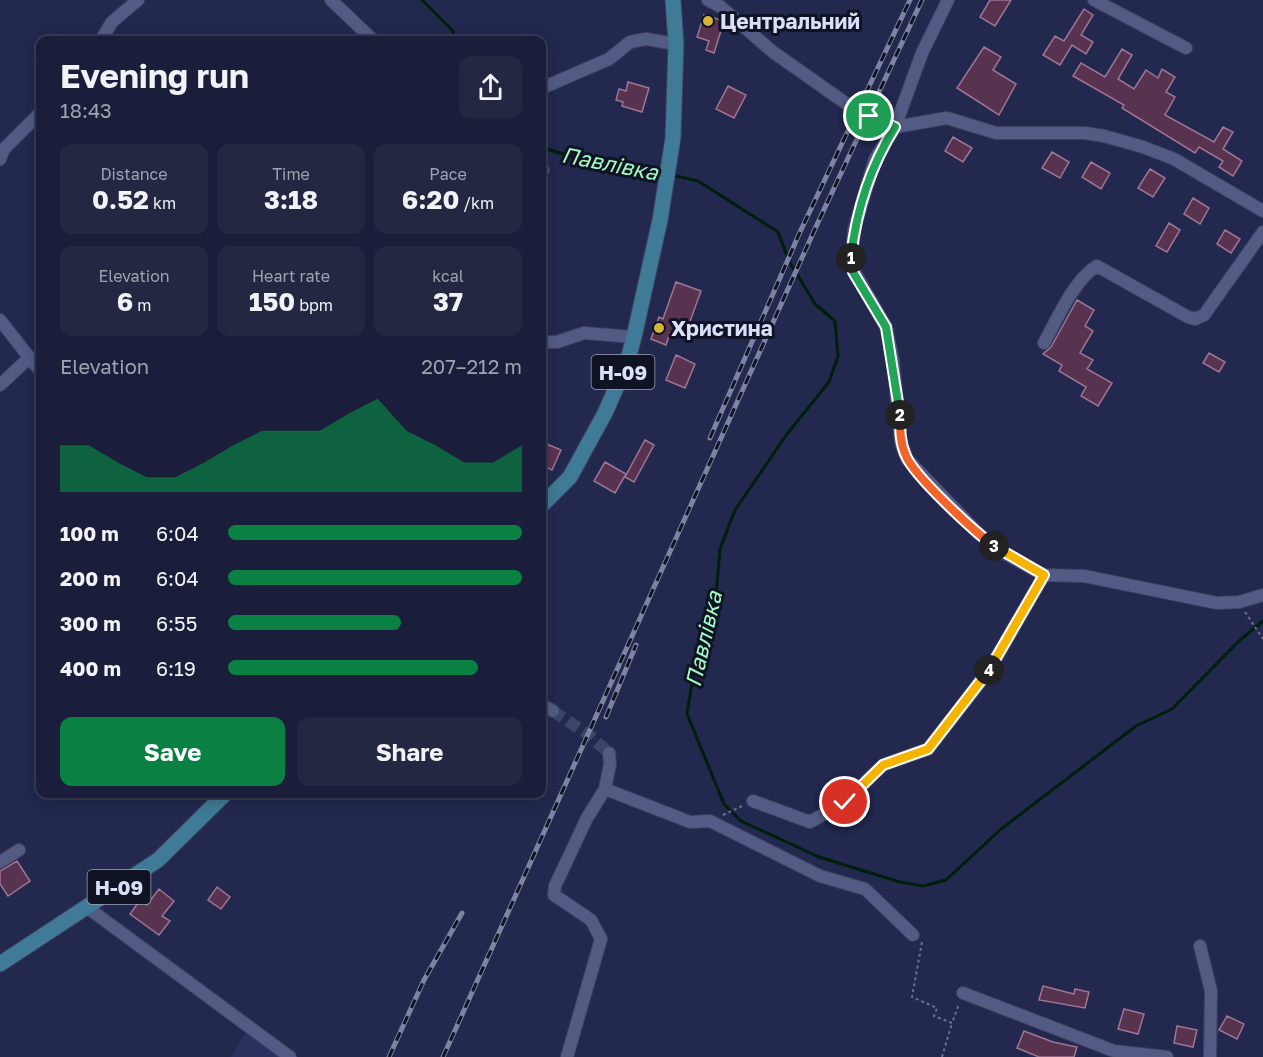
<!DOCTYPE html>
<meta charset="utf-8">
<style>
body{margin:0;font-family:"Golos Text",sans-serif;background:#232742;color:#f1f3f6;height:100vh;display:flex;flex-direction:column;font-size:22px;white-space:nowrap}
*{box-sizing:border-box;margin:0}
p{font-size:20px;color:#9fa2af}
.icon{flex:none;width:33px;height:33px;fill:none;stroke:currentColor;stroke-width:2;stroke-linecap:round;stroke-linejoin:round}
.map{position:relative;flex:1;overflow:hidden}
.side{position:absolute;left:36px;top:36px;width:510px;height:762px;display:flex;flex-direction:column;background:#1a1e3a;border-radius:12px;box-shadow:0 3px 15px #0003,0 0 0 2px #383c54}
.side>*{flex:none}
.pin{position:absolute;display:grid;place-items:center;width:51px;height:51px;color:#fff;margin:-26px;border:3px solid #fff;border-radius:50%;box-shadow:0 2px 6px #0007}
.km{position:absolute;width:30px;height:30px;margin:-15px;border-radius:50%;background:#222;color:#fff;font-size:16px;line-height:30px;text-align:center}
.round{display:grid;place-items:center;flex:none;width:63px;height:63px;border-radius:12px;background:#232742}
.headline{display:flex;align-items:center;justify-content:space-between;height:102px;padding:0 24px}
h1{font-size:33px;font-weight:700;line-height:45px}
.metrics{display:grid;grid-template-columns:repeat(3,1fr);gap:9px;height:102px;padding:6px 24px}
.metrics div{display:grid;align-content:center;border-radius:12px;background:#232742;text-align:center}
.metrics b{font-size:26px;font-weight:700}
.metrics small{font-size:16px;font-weight:400}
.metrics p{font-size:16px}
.chart{height:168px;padding:12px 24px}
.chart p{display:flex;justify-content:space-between}
.chart svg{width:100%;height:108px;margin-top:6px;fill:#0b8043;opacity:.7}
.primary-button{display:flex;gap:12px;margin-top:auto;padding:12px 24px}
.primary-button a{flex:1;height:69px;border-radius:12px;background:#0b8043;color:#fff;font-size:24px;font-weight:700;line-height:69px;text-align:center}
.primary-button a+a{background:#232742;color:#f1f3f6}
ul{padding:0 24px;list-style:none;font-size:20px}
li{display:grid;grid-template-columns:96px 72px 1fr;align-items:center;height:45px}
li i{height:15px;border-radius:8px;background:#0b8043}
.map>svg:first-child{display:block}
</style>
<div class="map">
<svg width="1263" height="1057" viewBox="0 0 1263 1057">
<rect width="100%" height="100%" fill="#22284e"/>
<path fill="#2b315c" d="M 249,1027 L 290,1057 L 231,1057 Z"/>
<g fill="none" stroke-linecap="round" stroke-linejoin="round">
<path stroke="#001e0c" stroke-width="3" d="M 422,0 L 452,30 L 456,40
M 542,147 C 580,162 622,164 662,173
M 672,175 L 698,181 L 778,232 L 789,261 L 815,304 L 835,321 L 838,356 L 829,382 L 787,434 L 735,510 L 720,549 L 715,607 L 698,645 L 687,714 L 724,804 L 741,821 L 819,857 L 900,882 L 923,886 L 946,880 L 1001,829 L 1136,726 L 1172,709 L 1238,642 L 1263,621"/>
</g>
<path fill="#583350" stroke="#9f7595" stroke-width="1.5" d="M 990,0 L 1011,0 L 995,26 L 980,17 Z
M 1084,9 L 1093,15 L 1081,35 L 1093,42 L 1086,54 L 1072,45 L 1060,65 L 1043,55 L 1055,36 L 1064,41 Z
M 704,15 L 724,21 L 714,53 L 706,50 L 709,41 L 697,37 Z
M 984,47 L 1001,57 L 993,70 L 1016,84 L 999,115 L 957,88 Z
M 1122,49 L 1132,55 L 1118,79 L 1134,89 L 1146,70 L 1158,78 L 1162,69 L 1175,77 L 1166,92 L 1175,97 L 1165,115 L 1214,142 L 1223,127 L 1233,132 L 1223,149 L 1242,161 L 1233,176 L 1219,167 L 1223,161 L 1199,147 L 1195,153 L 1122,108 L 1124,105 L 1073,76 L 1081,63 L 1105,77 Z
M 628,82 L 649,88 L 642,112 L 622,106 L 623,102 L 616,100 L 619,89 L 626,91 Z
M 728,86 L 746,95 L 734,118 L 716,109 Z
M 953,137 L 972,148 L 963,162 L 945,151 Z
M 1052,152 L 1069,162 L 1060,178 L 1042,168 Z
M 1091,162 L 1110,173 L 1101,189 L 1082,177 Z
M 1150,169 L 1165,178 L 1153,197 L 1138,188 Z
M 1193,198 L 1209,208 L 1200,224 L 1184,214 Z
M 1169,223 L 1180,230 L 1167,252 L 1156,246 Z
M 1225,230 L 1240,239 L 1231,253 L 1217,244 Z
M 676,282 L 701,291 L 684,338 L 670,333 L 666,345 L 651,339 L 659,317 L 663,319 Z
M 1077,300 L 1094,310 L 1085,326 L 1093,331 L 1080,353 L 1093,360 L 1087,369 L 1112,383 L 1098,406 L 1081,396 L 1086,387 L 1059,371 L 1062,365 L 1043,354 L 1051,347 Z
M 1209,353 L 1225,362 L 1219,372 L 1203,363 Z
M 676,355 L 695,364 L 685,388 L 666,380 Z
M 645,440 L 654,445 L 634,482 L 625,477 Z
M 542,442 L 561,450 L 552,470 L 542,465 Z
M 605,462 L 626,474 L 615,493 L 594,481 Z
M 17,861 L 30,881 L 8,896 L 0,884 L 0,871 Z
M 217,887 L 230,897 L 221,909 L 208,900 Z
M 159,889 L 174,901 L 162,916 L 170,921 L 159,935 L 130,914 L 140,900 L 147,905 Z
M 1043,986 L 1074,994 L 1075,989 L 1089,992 L 1085,1008 L 1039,1000 Z
M 1124,1009 L 1144,1014 L 1138,1034 L 1118,1029 Z
M 1227,1016 L 1244,1024 L 1237,1039 L 1219,1030 Z
M 1177,1026 L 1197,1030 L 1193,1047 L 1174,1043 Z
M 1024,1031 L 1053,1042 L 1077,1047 L 1074,1057 L 1039,1057 L 1017,1048 Z"/>
<g fill="none" stroke-linecap="round" stroke-linejoin="round">
<path stroke="#3e4468" stroke-width="12" stroke-dasharray="12 6" stroke-linecap="butt" d="M 553,711 L 589,735 L 609,753"/>
<g stroke="#3e4162" stroke-width="14">
<path id="minor" d="M 331,0 L 373,40
M 708,0 L 721,7 L 773,52 L 854,109
M 948,0 L 922,53 L 895,127 L 875,159 L 854,230 L 851,266 L 886,327 L 893,360 L 901,443 L 907,459 L 978,533 L 1004,553 L 1044,575 L 1084,576 L 1217,603 L 1239,602 L 1263,595
M 1094,0 L 1186,48
M 101,40 L 112,22 L 138,0
M 542,88 L 609,59 L 630,42 L 646,39 L 676,44
M 895,127 L 947,118 L 996,133 L 1085,133 L 1104,136 L 1143,147 L 1174,159 L 1263,211
M 0,159 L 4,149 L 40,113
M 542,169 L 543,170
M 0,320 L 40,371
M 542,342 L 557,342 L 584,333 L 634,337
M 1044,343 C 1056,321 1075,278 1097,266 L 1188,317 L 1195,319 L 1204,315 L 1263,232
M 0,385 L 29,358
M 542,705 L 553,711
M 605,789 L 610,764 L 609,753
M 753,801 L 810,822 L 845,802 L 883,765 L 928,749 L 988,672 L 1044,575
M 0,862 L 19,850
M 88,908 L 290,1057
M 1200,946 L 1211,991 L 1210,1057
M 963,993 L 1114,1051 L 1167,1057
M 567,1057 L 601,939 L 591,920 L 554,895 L 555,886 L 587,818 L 605,789 L 690,822 L 710,821 L 820,876 L 865,889 L 913,935"/>
</g>
<g stroke="#3e4162" stroke-width="17">
<path id="major" d="M 542,505 L 570,477 L 605,413 L 627,363 L 634,337 L 660,220 L 673,138 L 676,44 L 673,0
M 0,964 L 158,860 L 225,794"/>
</g>
<path stroke="#6a7091" stroke-width="2" stroke-dasharray="3 3" stroke-linecap="butt" d="M 865,114 L 884,122
M 1245,612 L 1263,639
M 723,815 L 742,806
M 922,942 L 912,997 L 937,1008 L 934,1016 L 952,1023 L 959,1004
M 942,1057 L 952,1023"/>
<use href="#minor" stroke="#535b85" stroke-width="12"/>
<use href="#major" stroke="#3f7a96" stroke-width="15"/>
<g stroke="#7d83a2" stroke-width="5">
<path id="rail" d="M 710,438 L 800,232 L 910,0
M 606,717 L 636,645
M 389,1057 L 424,980 L 462,913
M 443,1057 L 814,231 L 922,0"/>
</g>
<use href="#rail" stroke="#101324" stroke-width="3" stroke-dasharray="9" stroke-linecap="butt"/>
</g>
<g fill="none" stroke-linecap="round" stroke-linejoin="round">
<g stroke="#fff" stroke-width="12">
<path id="split-1" d="M 851,258 C 856,211 870,167 895,127 L 869,116"/>
</g>
<g stroke="#fff" stroke-width="12">
<path id="split-2" d="M 851,258 L 853,272 L 886,327 L 900,415"/>
</g>
<g stroke="#fff" stroke-width="12">
<path id="split-3" d="M 900,415 C 900,430 900,443 906,456 C 915,477 974,531 994,546"/>
</g>
<g stroke="#fff" stroke-width="12">
<path id="split-4" d="M 989,670 L 1044,575 L 994,546"/>
</g>
<g stroke="#fff" stroke-width="12">
<path id="split-5" d="M 845,802 L 883,765 L 928,749 L 989,670"/>
</g>
<use href="#split-1" stroke="#22a559" stroke-width="8"/>
<use href="#split-2" stroke="#22a559" stroke-width="8"/>
<use href="#split-3" stroke="#f0652b" stroke-width="8"/>
<use href="#split-4" stroke="#f5b400" stroke-width="8"/>
<use href="#split-5" stroke="#f5b400" stroke-width="8"/>
</g>
<g fill="#d5b535" stroke="#101324" stroke-width="2">
<circle cx="708" cy="21" r="6"/>
<circle cx="659" cy="328" r="6"/>
</g>
<g text-anchor="middle" dominant-baseline="central" stroke-width="6" stroke-linejoin="round" paint-order="stroke">
<g fill="#101324" stroke="#9da2b9" stroke-width="1.5">
<rect x="591.5" y="355" width="63" height="34" rx="4.5"/>
<rect x="87.5" y="870" width="63" height="34" rx="4.5"/>
</g>
<g font-size="20" font-weight="bold" fill="#dae0f9">
<text x="623" y="372">Н-09</text>
<text x="119" y="887">Н-09</text>
</g>
<g font-size="21" font-weight="bold" fill="#dae0f9" stroke="#101324" text-anchor="start">
<text x="720" y="21">Центральний</text>
<text x="671" y="328">Христина</text>
</g>
<g font-size="22" font-style="italic" fill="#a1fbc0" stroke="#101324">
<text transform="translate(610 163) rotate(11)">Павлівка</text>
<text transform="translate(703 639) rotate(-77)">Павлівка</text>
</g>
</g>
</svg>
<div class="pin" style="left:869px;top:116px;background:#1e9e55"><svg class="icon" aria-label="arrive" viewBox="0 0 24 24"><path d="M6 21V4h12l-3 4 3 4H6"/></svg></div>
<div class="pin" style="left:845px;top:802px;background:#d93025"><svg class="icon" aria-label="check" viewBox="0 0 24 24"><path d="M5 12l5 5 9-10"/></svg></div>
<b class="km" style="left:851px;top:258px">1</b>
<b class="km" style="left:900px;top:415px">2</b>
<b class="km" style="left:994px;top:546px">3</b>
<b class="km" style="left:989px;top:670px">4</b>
<section class="side">
<div class="headline"><div><h1>Evening run</h1><p>18:43</p></div><a class="round"><svg class="icon" aria-label="share" viewBox="0 0 24 24"><path d="M12 15V3M7 8l5-5 5 5M5 13v7h14v-7"/></svg></a></div>
<div class="metrics">
<div><p>Distance</p><b>0.52<small> km</small></b></div>
<div><p>Time</p><b>3:18</b></div>
<div><p>Pace</p><b>6:20<small> /km</small></b></div>
</div>
<div class="metrics">
<div><p>Elevation</p><b>6<small> m</small></b></div>
<div><p>Heart rate</p><b>150<small> bpm</small></b></div>
<div><p>kcal</p><b>37</b></div>
</div>
<div class="chart"><p><span>Elevation</span>207–212 m</p>
<svg viewBox="0 0 160 44" preserveAspectRatio="none"><path d="M0 44V25L10 25L20 32L30 38L40 38L50 32L60 25L70 19L80 19L90 19L100 12L110 6L120 19L130 25L140 32L150 32L160 25V44z"/></svg>
</div>
<ul>
<li><b>100 m</b>6:04<i style="width:100%"></i></li>
<li><b>200 m</b>6:04<i style="width:100%"></i></li>
<li><b>300 m</b>6:55<i style="width:59%"></i></li>
<li><b>400 m</b>6:19<i style="width:85%"></i></li>
</ul>
<div class="primary-button"><a>Save</a><a>Share</a></div>
</section>
</div>
